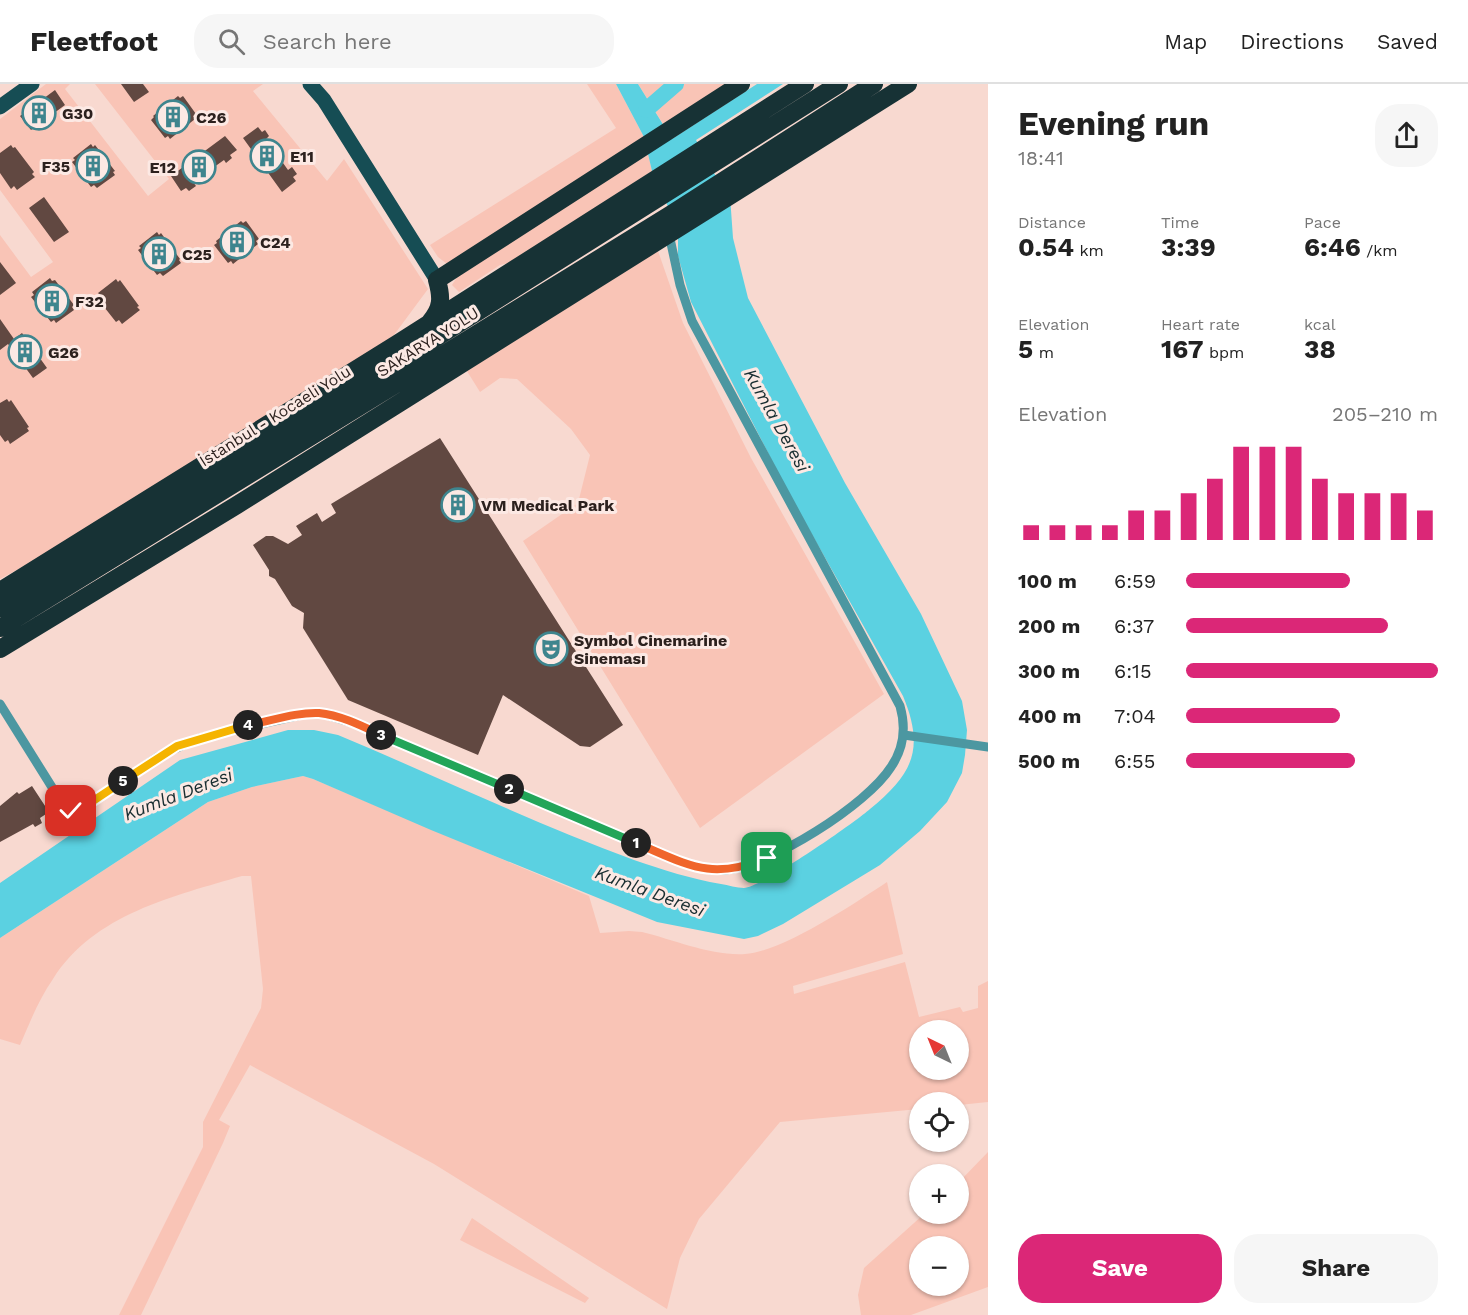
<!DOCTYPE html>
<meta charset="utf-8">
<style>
body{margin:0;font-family:"Work Sans",sans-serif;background:#f6f6f6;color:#222;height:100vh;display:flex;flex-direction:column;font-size:22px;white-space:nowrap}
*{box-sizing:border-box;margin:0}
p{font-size:20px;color:#767676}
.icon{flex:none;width:33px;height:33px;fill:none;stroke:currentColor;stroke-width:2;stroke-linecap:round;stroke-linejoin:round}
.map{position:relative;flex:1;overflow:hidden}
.sheet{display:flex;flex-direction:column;background:#fff;width:480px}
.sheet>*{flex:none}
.needle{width:39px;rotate:317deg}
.buttons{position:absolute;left:909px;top:936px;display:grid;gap:12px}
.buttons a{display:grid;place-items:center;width:60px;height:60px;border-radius:50%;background:#fff;box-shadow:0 2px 4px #0004;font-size:30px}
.pin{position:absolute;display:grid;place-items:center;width:51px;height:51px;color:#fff;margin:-26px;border-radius:12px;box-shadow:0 3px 9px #0006}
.km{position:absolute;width:30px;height:30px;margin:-15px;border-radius:50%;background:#222;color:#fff;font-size:16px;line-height:30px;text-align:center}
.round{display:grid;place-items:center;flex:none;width:63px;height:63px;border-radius:24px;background:#f6f6f6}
.headline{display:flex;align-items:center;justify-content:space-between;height:102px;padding:0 30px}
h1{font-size:33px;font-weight:700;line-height:45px}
.metrics{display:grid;grid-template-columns:repeat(3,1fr);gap:9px;height:102px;padding:6px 30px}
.metrics div{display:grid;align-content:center}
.metrics b{font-size:26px;font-weight:700}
.metrics small{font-size:16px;font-weight:400}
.metrics p{font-size:16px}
.chart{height:168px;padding:12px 30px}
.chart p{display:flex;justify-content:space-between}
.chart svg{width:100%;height:108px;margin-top:6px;stroke:#db2777;stroke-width:6}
.button{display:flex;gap:12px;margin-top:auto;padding:12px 30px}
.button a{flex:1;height:69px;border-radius:24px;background:#db2777;color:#fff;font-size:24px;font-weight:700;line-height:69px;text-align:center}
.button a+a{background:#f6f6f6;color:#222}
ul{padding:0 30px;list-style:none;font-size:20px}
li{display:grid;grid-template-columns:96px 72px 1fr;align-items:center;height:45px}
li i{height:15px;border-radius:8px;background:#db2777}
header{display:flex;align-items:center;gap:36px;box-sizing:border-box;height:84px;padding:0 30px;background:#fff;border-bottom:2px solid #e0e0e0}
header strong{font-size:28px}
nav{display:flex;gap:33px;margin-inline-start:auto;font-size:21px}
.search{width:420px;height:54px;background:#f6f6f6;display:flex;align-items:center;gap:15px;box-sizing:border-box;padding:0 21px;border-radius:24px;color:#767676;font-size:22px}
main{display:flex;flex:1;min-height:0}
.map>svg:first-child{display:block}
</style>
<header>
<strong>Fleetfoot</strong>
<div class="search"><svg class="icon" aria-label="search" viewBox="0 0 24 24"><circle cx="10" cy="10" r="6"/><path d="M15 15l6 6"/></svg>Search here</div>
<nav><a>Map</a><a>Directions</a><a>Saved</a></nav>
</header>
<main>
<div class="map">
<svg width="988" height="1231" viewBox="0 0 988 1231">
<rect width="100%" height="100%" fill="#f8d9d0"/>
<path fill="#f9c4b6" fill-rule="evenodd" d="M 46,0 L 70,0 L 65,5 L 148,112 L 169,95 L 95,0 L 263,0 L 253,7 L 327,97 L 344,75 L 428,205 L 391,255 L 59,463 L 0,495 L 0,151 L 31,193 L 53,178 L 0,106 L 0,35 Z
M 587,0 L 616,0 L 644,53 L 447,180 L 438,173 L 430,161 L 616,44 Z
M 638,0 L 726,0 L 663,40 Z
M 647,65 L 652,87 L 513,178 L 500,181 L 459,208 L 452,201 L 459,190 Z
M 657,164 L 683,239 L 751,374 L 884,610 L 700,744 L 523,457 L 578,419 L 590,371 L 571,345 L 517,295 L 500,294 L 480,308 L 465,284 Z
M 303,692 L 313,695 L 589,812 L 600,849 L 629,847 L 642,848 C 675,856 711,872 745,870 C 782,868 855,819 887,798 L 903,870 L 793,902 L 794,910 L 905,878 L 919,933 L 960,923 L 963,928 L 978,924 L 978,902 L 988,897 L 988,1018 L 959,1021 L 958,1018 L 920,1018 L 919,1025 L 780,1038 L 699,1135 L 680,1174 L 667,1225 L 434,1080 L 250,981 L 219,1036 L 230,1042 L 223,1059 L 141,1231 L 119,1231 L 203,1063 L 203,1038 L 261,924 L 263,905 L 251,792 L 242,792 C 174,812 94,830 53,895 C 39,915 30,938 20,961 L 0,955 L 0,854 L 208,718 L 252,703 ZM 920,946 L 958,946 L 958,986 L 920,986 Z
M 988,1068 L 988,1203 L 911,1231 L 861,1231 L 858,1211 L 864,1184 L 924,1130 L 958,1130 L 959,1098 ZM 920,1162 L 958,1162 L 958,1202 L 920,1202 Z
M 472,1134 L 589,1214 L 585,1219 L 460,1156 Z"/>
<path fill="#5bd1e1" d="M 616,0 L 638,0 L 672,55 L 757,0 L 783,0 L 696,56 L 720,100 L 730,112 L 733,154 L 748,214 L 845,399 L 921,530 L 962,617 L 967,646 L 965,671 L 962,689 L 947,718 L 920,747 L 880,781 L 783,840 L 758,852 L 744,855 L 657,838 L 431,746 L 313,695 L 303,692 L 252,703 L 208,718 L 0,854 L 0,799 L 180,676 L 288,646 L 314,646 L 338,651 C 436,692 534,739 634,776 C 664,786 691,795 721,800 C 728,801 737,804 744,804 C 762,803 853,740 870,725 C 913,690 925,665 903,612 L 788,408 L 691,218 L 678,172 L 678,145 L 652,87 L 644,53 Z"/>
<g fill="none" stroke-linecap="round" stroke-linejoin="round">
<path stroke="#5bd1e1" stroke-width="16" d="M 646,26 L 676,0"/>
</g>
<path fill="#614841" d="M 121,0 L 143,0 L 149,8 L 134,18 Z
M 55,6 L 65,21 L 31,46 L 20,32 Z
M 178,12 L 180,14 L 183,12 L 196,30 L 193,32 L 195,35 L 170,55 L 168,52 L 165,54 L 151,36 L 154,33 L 153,32 Z
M 258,43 L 262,48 L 265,46 L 269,52 L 266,55 L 288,86 L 292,83 L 297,90 L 293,93 L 296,97 L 282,108 L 243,54 Z
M 225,52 L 237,66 L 230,71 L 232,74 L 226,79 L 224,76 L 193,98 L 196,102 L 189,107 L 186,104 L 181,107 L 171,92 Z
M 91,60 L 93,63 L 95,61 L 115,87 L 113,88 L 115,91 L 97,104 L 94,101 L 91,103 L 72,78 L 75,76 L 73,74 Z
M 11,61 L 13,64 L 15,63 L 34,88 L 32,90 L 35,93 L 17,106 L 14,102 L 11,105 L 0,89 L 0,69 Z
M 44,113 L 69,148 L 54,158 L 29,124 Z
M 241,137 L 243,139 L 246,137 L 259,155 L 256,157 L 258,160 L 233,180 L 231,177 L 228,179 L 214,161 L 217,159 L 216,157 Z
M 157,148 L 159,151 L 161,149 L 180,175 L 179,176 L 181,179 L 163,192 L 160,189 L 157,191 L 138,166 L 141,164 L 139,162 Z
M 0,178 L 16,199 L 0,211 Z
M 50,194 L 52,197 L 55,196 L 74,221 L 72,223 L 74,226 L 56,239 L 54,236 L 51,238 L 31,213 L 34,211 L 32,208 Z
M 116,195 L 118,198 L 120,196 L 139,222 L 137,223 L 140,226 L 122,240 L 119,236 L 116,238 L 97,214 L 100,211 L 98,209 Z
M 0,235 L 14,255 L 22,249 L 47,284 L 33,294 L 8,260 L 0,266 Z
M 7,315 L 9,318 L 11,316 L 29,343 L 27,344 L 29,347 L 10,360 L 8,356 L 5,358 L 0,351 L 0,319 Z
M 440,354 L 623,641 L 590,663 L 580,662 L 503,611 L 478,671 L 348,616 L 303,544 L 304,529 L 292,522 L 275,495 L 269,492 L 269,486 L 253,461 L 266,452 L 273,452 L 288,460 L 302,451 L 296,442 L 317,429 L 322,438 L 336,429 L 331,420 Z
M 32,702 L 49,728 L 40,734 L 42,739 L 35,743 L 33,740 L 0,758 L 0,722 L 17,708 L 19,710 Z"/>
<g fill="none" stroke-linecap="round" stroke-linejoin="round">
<path stroke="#4c97a1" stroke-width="9" d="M 0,620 L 65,724 L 71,727 L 87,721 L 159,672 L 200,654 L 305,630 L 320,629 L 359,641 L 668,773 C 686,780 707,788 726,786 C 770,782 867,721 891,683 C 904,664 906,643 900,622 L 692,237 L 680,201 L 669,150
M 904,651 L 988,663"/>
<path stroke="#164d54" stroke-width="15" d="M 310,0 L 324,16 L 437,196
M 0,23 L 32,0"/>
<path stroke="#173235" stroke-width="18" d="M 437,196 L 741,0
M 430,238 C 442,224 442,214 437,196
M 0,507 L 397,260 L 805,0
M 0,524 L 228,385 L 839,0
M 0,544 L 670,131 L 874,0
M 0,565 L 237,421 L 908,0"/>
</g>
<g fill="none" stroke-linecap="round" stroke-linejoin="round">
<g stroke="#fff" stroke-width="12">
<path id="split-1" d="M 636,759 C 689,781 710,797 767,774"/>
</g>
<g stroke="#fff" stroke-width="12">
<path id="split-2" d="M 509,705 L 636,759"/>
</g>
<g stroke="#fff" stroke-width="12">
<path id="split-3" d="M 381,651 L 509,705"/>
</g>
<g stroke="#fff" stroke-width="12">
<path id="split-4" d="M 248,641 C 271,637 296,628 319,629 C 340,631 362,642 381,651"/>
</g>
<g stroke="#fff" stroke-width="12">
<path id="split-5" d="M 123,697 L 177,662 L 248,641"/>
</g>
<g stroke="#fff" stroke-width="12">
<path id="split-6" d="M 71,727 L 87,721 L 123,697"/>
</g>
<use href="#split-1" stroke="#f0652b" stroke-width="8"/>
<use href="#split-2" stroke="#22a559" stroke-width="8"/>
<use href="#split-3" stroke="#22a559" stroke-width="8"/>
<use href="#split-4" stroke="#f0652b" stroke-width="8"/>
<use href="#split-5" stroke="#f5b400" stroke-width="8"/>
<use href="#split-6" stroke="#f5b400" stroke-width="8"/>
</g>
<defs>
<g id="building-ring" transform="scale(1.725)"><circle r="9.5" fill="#fce9e4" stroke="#3e858e" stroke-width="1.5"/><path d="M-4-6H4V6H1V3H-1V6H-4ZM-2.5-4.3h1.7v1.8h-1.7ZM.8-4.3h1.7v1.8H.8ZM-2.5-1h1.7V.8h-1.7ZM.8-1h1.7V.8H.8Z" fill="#3e858e"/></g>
<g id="theatre-ring" transform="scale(1.725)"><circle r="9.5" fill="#fce9e4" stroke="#3e858e" stroke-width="1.5"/><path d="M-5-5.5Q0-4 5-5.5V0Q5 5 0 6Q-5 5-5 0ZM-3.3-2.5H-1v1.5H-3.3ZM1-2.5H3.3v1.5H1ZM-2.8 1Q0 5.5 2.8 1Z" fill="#3e858e"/></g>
</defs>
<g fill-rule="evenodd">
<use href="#building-ring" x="39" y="29"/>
<use href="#building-ring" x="173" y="33"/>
<use href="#building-ring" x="267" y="72"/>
<use href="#building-ring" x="93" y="82"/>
<use href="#building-ring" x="199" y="83"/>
<use href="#building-ring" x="237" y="158"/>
<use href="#building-ring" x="159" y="170"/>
<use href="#building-ring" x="52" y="217"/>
<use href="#building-ring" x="25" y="268"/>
<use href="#building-ring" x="458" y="421"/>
<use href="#theatre-ring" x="551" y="565"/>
</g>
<g text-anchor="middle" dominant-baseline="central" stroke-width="6" stroke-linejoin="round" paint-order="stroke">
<g font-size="16" font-weight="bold" fill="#2c211e" stroke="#fce9e4" text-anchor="start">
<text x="62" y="29">G30</text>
<text x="196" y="33">C26</text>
<text x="290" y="72">E11</text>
<text x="70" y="82" text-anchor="end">F35</text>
<text x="176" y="83" text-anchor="end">E12</text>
<text x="260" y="158">C24</text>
<text x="182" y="170">C25</text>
<text x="75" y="217">F32</text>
<text x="48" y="268">G26</text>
<text x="481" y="421">VM Medical Park</text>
<text x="574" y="556">Symbol Cinemarine<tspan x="574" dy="18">Sineması</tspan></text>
</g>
<g font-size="16" fill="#2c211e" stroke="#fce9e4">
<text transform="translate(428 258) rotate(-32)">SAKARYA YOLU</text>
<text transform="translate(275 332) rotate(-32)">İstanbul - Kocaeli Yolu</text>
</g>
<g font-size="18" font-style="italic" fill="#182d30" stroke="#fce9e4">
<text transform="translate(777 336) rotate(61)">Kumla Deresi</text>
<text transform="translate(178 710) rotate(-21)">Kumla Deresi</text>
<text transform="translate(650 807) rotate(20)">Kumla Deresi</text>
</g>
</g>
</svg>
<div class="buttons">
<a><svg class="needle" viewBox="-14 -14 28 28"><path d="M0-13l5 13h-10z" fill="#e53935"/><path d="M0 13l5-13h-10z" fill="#767676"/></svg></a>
<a><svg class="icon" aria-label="locate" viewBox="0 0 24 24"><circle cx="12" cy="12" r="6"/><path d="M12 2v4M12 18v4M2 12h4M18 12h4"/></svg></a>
<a>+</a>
<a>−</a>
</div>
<div class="pin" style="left:767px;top:774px;background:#1e9e55"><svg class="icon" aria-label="arrive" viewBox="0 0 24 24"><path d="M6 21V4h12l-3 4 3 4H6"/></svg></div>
<div class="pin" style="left:71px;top:727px;background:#d93025"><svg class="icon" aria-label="check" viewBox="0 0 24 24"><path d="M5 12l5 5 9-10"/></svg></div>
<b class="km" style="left:636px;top:759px">1</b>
<b class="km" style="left:509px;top:705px">2</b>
<b class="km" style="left:381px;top:651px">3</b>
<b class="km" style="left:248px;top:641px">4</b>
<b class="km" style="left:123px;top:697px">5</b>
</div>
<section class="sheet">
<div class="headline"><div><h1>Evening run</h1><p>18:41</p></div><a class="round"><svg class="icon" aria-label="share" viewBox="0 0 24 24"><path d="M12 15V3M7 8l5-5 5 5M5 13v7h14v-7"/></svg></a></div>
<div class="metrics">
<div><p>Distance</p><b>0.54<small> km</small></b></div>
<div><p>Time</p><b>3:39</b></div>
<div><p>Pace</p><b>6:46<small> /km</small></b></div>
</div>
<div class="metrics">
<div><p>Elevation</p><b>5<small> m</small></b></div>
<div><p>Heart rate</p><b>167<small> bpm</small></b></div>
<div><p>kcal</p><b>38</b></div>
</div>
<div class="chart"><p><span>Elevation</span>205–210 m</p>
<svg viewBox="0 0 160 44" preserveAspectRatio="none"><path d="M5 44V38M15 44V38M25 44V38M35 44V38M45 44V32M55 44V32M65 44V25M75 44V19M85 44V6M95 44V6M105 44V6M115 44V19M125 44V25M135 44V25M145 44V25M155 44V32"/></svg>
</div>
<ul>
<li><b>100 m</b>6:59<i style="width:65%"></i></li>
<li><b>200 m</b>6:37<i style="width:80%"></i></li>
<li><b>300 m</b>6:15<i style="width:100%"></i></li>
<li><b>400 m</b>7:04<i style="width:61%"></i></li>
<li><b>500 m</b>6:55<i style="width:67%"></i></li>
</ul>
<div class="button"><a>Save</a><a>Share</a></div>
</section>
</main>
